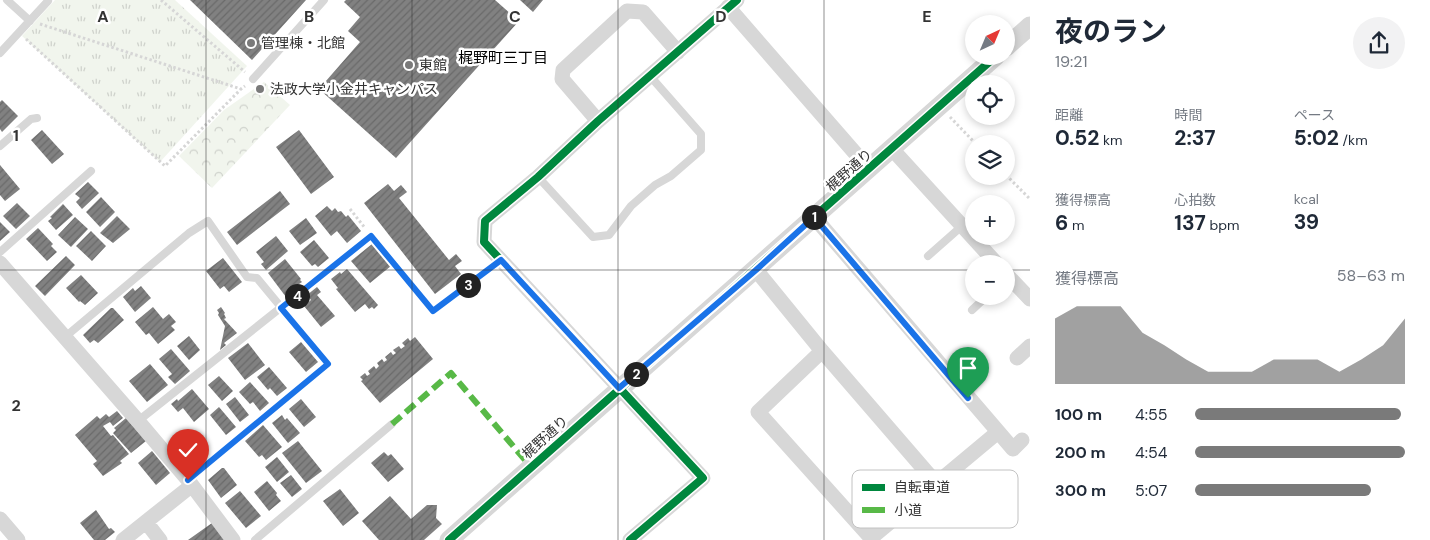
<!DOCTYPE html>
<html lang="ja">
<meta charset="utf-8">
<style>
body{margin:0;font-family:"DM Sans","Noto Sans JP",sans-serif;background:#f2f2f3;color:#1f2937;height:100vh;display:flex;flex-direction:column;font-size:19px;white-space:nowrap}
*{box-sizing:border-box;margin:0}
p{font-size:16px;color:#747a83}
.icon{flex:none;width:28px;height:28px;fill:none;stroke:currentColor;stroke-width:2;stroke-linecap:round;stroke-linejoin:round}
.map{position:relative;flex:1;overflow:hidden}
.drawer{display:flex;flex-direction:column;background:#fff;width:400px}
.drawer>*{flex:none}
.needle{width:32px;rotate:44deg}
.buttons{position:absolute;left:965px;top:15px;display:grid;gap:10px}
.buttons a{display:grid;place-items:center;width:50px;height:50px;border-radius:50%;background:#fff;box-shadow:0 2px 8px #0003;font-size:25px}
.pin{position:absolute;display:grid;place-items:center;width:42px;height:42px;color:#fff;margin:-51px -21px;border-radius:50% 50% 50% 0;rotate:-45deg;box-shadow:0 0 5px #0007}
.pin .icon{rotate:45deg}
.km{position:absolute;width:25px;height:25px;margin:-12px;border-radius:50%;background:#222;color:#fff;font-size:14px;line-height:25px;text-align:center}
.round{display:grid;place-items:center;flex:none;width:52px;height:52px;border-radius:26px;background:#f2f2f3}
.headline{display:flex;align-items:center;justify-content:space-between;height:85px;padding:0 25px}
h1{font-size:28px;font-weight:700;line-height:38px}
.stats{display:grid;grid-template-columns:repeat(3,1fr);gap:8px;height:85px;padding:5px 25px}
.stats div{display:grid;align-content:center}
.stats b{font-size:21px;font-weight:700}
.stats small{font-size:14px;font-weight:400}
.stats p{font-size:14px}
.chart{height:140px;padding:10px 25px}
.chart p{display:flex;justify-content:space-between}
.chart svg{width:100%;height:90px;margin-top:5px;fill:#7a7a7a;opacity:.7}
ul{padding:0 25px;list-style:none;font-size:16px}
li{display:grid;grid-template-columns:80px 60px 1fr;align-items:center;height:38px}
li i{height:12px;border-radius:6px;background:#7a7a7a}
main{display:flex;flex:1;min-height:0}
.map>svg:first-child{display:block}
</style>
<main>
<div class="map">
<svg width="1030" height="540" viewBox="0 0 1030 540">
<defs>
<pattern id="grass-tufts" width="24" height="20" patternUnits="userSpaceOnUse" patternTransform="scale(1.25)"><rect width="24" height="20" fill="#f1f5ed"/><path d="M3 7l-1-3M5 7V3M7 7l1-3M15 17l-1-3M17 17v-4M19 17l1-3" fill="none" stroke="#cfd2cc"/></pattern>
<pattern id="forest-crowns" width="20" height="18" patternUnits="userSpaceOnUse" patternTransform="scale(1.25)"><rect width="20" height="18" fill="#f1f5ed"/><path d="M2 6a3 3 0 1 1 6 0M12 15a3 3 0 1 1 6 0" fill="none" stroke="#cfd2cc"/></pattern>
<pattern id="building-hatch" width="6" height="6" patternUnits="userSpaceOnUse" patternTransform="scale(1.25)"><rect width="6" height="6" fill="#818181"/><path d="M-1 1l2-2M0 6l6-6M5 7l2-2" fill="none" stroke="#6a6a6a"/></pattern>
</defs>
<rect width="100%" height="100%" fill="#fff"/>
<path fill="url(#grass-tufts)" d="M 55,0 L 175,0 L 247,66 L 160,162 L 22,36 Z"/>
<path fill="url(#forest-crowns)" d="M 264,82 L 290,105 L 212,188 L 179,156 L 224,110 Z"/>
<path fill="url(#building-hatch)" d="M 190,0 L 306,0 L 252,60 Z
M 346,0 L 495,0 L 519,21 L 396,158 L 319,89 L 360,42 L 348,31 L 360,17 L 344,2 Z
M 520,0 L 543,0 L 533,12 Z
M 2,100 L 18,116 L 2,132 L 0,129 L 0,102 Z
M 42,130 L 64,154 L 52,164 L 31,140 Z
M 299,130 L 334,177 L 311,194 L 276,147 Z
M 0,165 L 20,189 L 5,201 L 0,195 Z
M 88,182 L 99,193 L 82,209 L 76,202 L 80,198 L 75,194 Z
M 388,184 L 394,191 L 401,185 L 407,192 L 399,198 L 449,260 L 456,254 L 462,261 L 455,266 L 461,274 L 435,294 L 364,203 Z
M 280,191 L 290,204 L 237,245 L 227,232 Z
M 101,197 L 115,212 L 100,227 L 86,212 Z
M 17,203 L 30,216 L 16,229 L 3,216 Z
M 63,204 L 73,215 L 56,230 L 48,221 L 52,218 L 50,217 Z
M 327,206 L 332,211 L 335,208 L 338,212 L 341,211 L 346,217 L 348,215 L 361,231 L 347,243 L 337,231 L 331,236 L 315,216 Z
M 117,216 L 130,229 L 113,243 L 100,233 Z
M 75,217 L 88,229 L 71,247 L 58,235 Z
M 306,218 L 317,233 L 300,245 L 289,231 Z
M 0,222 L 10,232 L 0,241 Z
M 38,228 L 53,244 L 51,246 L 57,252 L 47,261 L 26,239 Z
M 91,231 L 106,246 L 92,261 L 76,246 Z
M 276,236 L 288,251 L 266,270 L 261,264 L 264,262 L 256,252 Z
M 314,240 L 329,258 L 318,267 L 315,264 L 312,266 L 300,252 Z
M 372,244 L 391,266 L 370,283 L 351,261 Z
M 66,256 L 75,265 L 45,296 L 35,286 Z
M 223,258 L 242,282 L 229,292 L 224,286 L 220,289 L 206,271 Z
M 285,259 L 301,279 L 300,280 L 302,282 L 296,286 L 297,288 L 286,297 L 268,273 Z
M 347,269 L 378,305 L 374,309 L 372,307 L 369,309 L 365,304 L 355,312 L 336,289 L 338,288 L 331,279 L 340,272 L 341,274 Z
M 81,275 L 98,293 L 85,305 L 80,301 L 79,302 L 66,288 Z
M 141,286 L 151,298 L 135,312 L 123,297 L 133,288 L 135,291 Z
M 317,287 L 321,292 L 317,295 L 335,316 L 321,327 L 304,306 L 311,300 L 307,295 Z
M 153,307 L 163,319 L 169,314 L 176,322 L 171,326 L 175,330 L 158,344 L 149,333 L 146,335 L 135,322 Z
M 221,307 L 225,313 L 224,314 L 226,318 L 224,319 L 237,333 L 224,343 L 226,345 L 220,350 L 225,326 L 218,315 L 219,313 L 217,310 Z
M 111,308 L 113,308 L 124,320 L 98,343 L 94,340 L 90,343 L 83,335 Z
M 189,336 L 200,350 L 189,360 L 177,346 Z
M 415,337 L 433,359 L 380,403 L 361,381 L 363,380 L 360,377 L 365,373 L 367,376 L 370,374 L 368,371 L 374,366 L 376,369 L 379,366 L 377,363 L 382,359 L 384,362 L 387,360 L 385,357 L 391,352 L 393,355 L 396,353 L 393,350 L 399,346 L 401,349 L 405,346 L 402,343 L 408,338 L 410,341 Z
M 301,342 L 318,362 L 306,372 L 289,352 Z
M 248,343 L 265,365 L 245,380 L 228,358 Z
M 171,349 L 190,371 L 175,384 L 168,377 L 172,374 L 159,359 Z
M 150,364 L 168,385 L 147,402 L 129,381 Z
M 269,367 L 287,388 L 277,396 L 270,388 L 268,390 L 257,377 Z
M 219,376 L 233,391 L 222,401 L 208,385 Z
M 250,382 L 269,403 L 260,411 L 253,402 L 250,404 L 239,392 Z
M 192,389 L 209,409 L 194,422 L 183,408 L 178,412 L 171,404 L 177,399 L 178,401 Z
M 235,397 L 249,415 L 240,422 L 226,404 Z
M 301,399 L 316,417 L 304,427 L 289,409 Z
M 219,407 L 236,427 L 226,435 L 210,415 Z
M 117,411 L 123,418 L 113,426 L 110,422 L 103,426 L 111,436 L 113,435 L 129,454 L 120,461 L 122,463 L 103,476 L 93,464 L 97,461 L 75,435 L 97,416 L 100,419 L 106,414 L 109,417 Z
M 282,415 L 285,420 L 287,418 L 300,433 L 288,443 L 272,423 Z
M 126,418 L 146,441 L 131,453 L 113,433 L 116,430 L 114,428 Z
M 263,425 L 282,447 L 266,460 L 262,455 L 259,457 L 245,441 Z
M 298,441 L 322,471 L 306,483 L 282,453 Z
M 152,451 L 170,473 L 156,485 L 138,463 Z
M 384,452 L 388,456 L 391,454 L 404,469 L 388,482 L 371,463 Z
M 277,457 L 289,472 L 277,482 L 265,467 Z
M 222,468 L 224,468 L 237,485 L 221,498 L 208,480 Z
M 291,475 L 302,489 L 292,497 L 280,483 Z
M 267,481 L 277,493 L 276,495 L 281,501 L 269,511 L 254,492 Z
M 340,489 L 359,513 L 343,526 L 323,501 Z
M 240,491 L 261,516 L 246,528 L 225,503 Z
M 390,496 L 411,519 L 427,505 L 437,505 L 436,518 L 442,524 L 424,540 L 379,540 L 362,521 Z
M 96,510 L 109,529 L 111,528 L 115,532 L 105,540 L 94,540 L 80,523 Z
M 212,523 L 225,539 L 224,540 L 188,540 Z"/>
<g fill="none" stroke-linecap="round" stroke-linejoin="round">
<path stroke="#d6d6d6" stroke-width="3" stroke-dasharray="2.5 2.5" stroke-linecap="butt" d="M 161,0 L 245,72
M 40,24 L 241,89 L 245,86
M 26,39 L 165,166 L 241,89
M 950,117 L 976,144
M 1006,175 L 1030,199
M 350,209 L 365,228
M 377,243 L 433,311 L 489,269"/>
<path stroke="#d7d7d7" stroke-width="8" d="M 7,0 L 30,21
M 0,53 L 48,1
M 253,79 L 324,0
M 0,146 L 31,119 L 37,118
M 538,177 L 593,237 L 609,235 L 631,206 L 655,185 L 671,176 L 701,150 L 701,134 L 650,76
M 0,252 L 91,171
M 928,256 L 962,226
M 972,310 L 987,296
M 65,337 L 189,233 L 208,221 L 247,277 L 257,278 L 328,364 L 188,480
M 138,421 L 371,236
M 255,540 L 392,424"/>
<path stroke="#d7d7d7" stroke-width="15" d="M 728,7 L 869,169
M 598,121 L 562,79 L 563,70 L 627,11 L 643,12 L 678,52
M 892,149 L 997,264
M 814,217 L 1013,449 L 1022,440
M 0,263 L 138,421 L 188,480 L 233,540
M 756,270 L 822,351 L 936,483
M 1006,274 L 1030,299
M 822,351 L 758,412 L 871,538 L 998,432
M 1017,358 L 1030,346
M 0,519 L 18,540
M 146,522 L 160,540
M 123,540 L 191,486
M 630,540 L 703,478 L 484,242 L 485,221 L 538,177 L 598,121 L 737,0"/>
<path stroke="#d7d7d7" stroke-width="19" d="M 1006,47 L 1030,26
M 449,540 L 996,56"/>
<path stroke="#58b947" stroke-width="6" stroke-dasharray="12 6" stroke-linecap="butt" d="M 392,424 L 451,373 L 531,467"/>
<g stroke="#fff" stroke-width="11">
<path id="cycleway" d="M 449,540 L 996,56
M 630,540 L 703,478 L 484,242 L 485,221 L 538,177 L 598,121 L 737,0"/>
</g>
<use href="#cycleway" stroke="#00873e" stroke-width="8"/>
</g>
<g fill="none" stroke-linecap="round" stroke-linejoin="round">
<g stroke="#fff" stroke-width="10">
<path id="route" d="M 188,480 L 328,364 L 281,308 L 371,236 L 433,311 L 501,260 L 619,388 L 756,270 L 814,217 L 968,398"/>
</g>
<use href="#route" stroke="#1a73e8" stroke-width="6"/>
</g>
<path fill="none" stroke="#333" stroke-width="1" stroke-opacity="0.55" d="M 206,0 L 206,540M 412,0 L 412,540M 618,0 L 618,540M 824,0 L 824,540M 0,270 L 974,270M 1006,270 L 1030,270"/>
<g fill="#7a7a7a" stroke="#fff" stroke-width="2">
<circle cx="251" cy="43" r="5"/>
<circle cx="409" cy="65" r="5"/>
<circle cx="260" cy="89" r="5"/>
</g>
<g text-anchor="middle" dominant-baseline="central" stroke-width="5" stroke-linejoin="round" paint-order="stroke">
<g font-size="14" fill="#333" stroke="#fff" text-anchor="start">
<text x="261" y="43">管理棟・北館</text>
<text x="419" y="65">東館</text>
<text x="270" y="89">法政大学小金井キャンパス</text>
</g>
<g font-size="14" fill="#333" stroke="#fff">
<text transform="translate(849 170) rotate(-41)">梶野通り</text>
<text transform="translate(545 437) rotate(-42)">梶野通り</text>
</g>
<g font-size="15" fill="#000" stroke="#fff">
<text x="503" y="58">梶野町三丁目</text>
</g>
</g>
<rect x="852" y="470" width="166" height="58" rx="8" fill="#fff" stroke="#c2c2c2" stroke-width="1"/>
<rect x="862" y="484" width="23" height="7" fill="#00873e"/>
<rect x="862" y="507" width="23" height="6" fill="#58b947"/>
<g font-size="14" fill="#333">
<text x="894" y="492">自転車道</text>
<text x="894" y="515">小道</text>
</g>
<g font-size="16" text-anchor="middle" font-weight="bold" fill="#333" stroke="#fff" stroke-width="5" stroke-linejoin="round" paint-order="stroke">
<text x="103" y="22">A</text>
<text x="309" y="22">B</text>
<text x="515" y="22">C</text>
<text x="721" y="22">D</text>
<text x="927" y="22">E</text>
<text x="16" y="141">1</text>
<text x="16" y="411">2</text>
</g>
</svg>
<div class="buttons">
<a><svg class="needle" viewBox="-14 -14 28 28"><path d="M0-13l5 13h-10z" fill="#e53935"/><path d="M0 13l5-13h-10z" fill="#747a83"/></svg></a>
<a><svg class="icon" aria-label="locate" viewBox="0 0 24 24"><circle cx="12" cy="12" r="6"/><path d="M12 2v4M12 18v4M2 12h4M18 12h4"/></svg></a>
<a><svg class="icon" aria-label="layers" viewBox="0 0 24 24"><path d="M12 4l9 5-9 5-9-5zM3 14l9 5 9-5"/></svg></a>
<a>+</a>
<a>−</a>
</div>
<div class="pin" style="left:968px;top:398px;background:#1e9e55"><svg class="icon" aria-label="arrive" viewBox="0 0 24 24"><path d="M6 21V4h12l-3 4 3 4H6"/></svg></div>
<div class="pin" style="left:188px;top:480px;background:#d93025"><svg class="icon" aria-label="check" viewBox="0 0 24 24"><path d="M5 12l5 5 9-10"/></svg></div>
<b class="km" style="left:814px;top:217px">1</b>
<b class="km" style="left:636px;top:374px">2</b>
<b class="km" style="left:468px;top:285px">3</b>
<b class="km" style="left:297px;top:296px">4</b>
</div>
<section class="drawer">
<div class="headline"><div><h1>夜のラン</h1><p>19:21</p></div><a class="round"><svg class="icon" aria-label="share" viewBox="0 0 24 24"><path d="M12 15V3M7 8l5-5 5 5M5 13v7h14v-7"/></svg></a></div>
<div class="stats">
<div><p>距離</p><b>0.52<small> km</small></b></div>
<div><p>時間</p><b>2:37</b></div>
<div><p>ペース</p><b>5:02<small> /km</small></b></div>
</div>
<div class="stats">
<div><p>獲得標高</p><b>6<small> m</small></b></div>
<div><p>心拍数</p><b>137<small> bpm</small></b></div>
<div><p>kcal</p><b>39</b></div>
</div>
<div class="chart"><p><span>獲得標高</span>58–63 m</p>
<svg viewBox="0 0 160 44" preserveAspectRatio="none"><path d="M0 44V12L10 6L20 6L30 6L40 19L50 25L60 32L70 38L80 38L90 38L100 32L110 32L120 32L130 38L140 32L150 25L160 12V44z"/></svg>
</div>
<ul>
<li><b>100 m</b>4:55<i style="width:98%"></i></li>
<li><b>200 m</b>4:54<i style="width:100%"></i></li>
<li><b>300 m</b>5:07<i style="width:84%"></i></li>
</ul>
</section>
</main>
